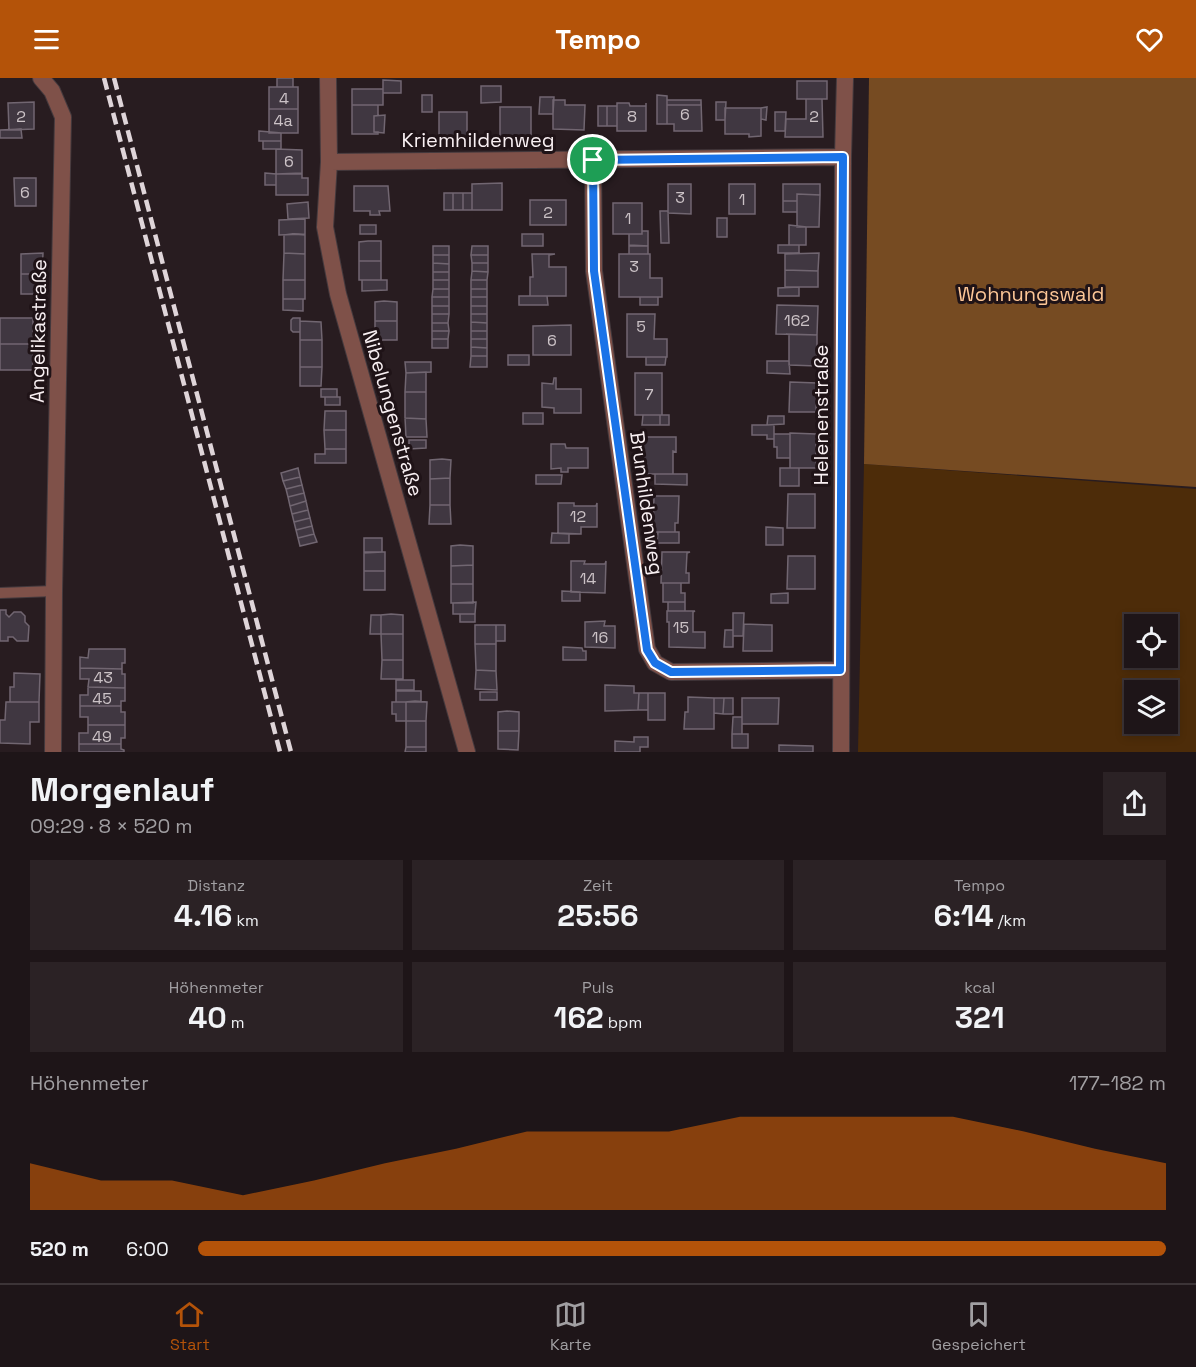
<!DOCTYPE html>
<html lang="de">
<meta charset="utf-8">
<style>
body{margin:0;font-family:"Space Grotesk",sans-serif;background:#2b2225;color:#f1f3f6;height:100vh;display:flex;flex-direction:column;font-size:22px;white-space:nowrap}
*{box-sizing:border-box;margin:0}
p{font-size:20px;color:#a19fa2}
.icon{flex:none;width:33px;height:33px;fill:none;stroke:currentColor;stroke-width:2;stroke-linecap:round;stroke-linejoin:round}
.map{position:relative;height:674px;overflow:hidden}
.drawer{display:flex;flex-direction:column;background:#1e1518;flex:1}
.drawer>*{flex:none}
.tools{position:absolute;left:1124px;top:536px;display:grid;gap:12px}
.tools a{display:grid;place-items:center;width:54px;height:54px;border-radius:0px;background:#1e1518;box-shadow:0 3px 9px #0003,0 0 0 2px #3c3437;font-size:30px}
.pin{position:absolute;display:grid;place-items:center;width:51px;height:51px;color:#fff;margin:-26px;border:3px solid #fff;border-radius:50%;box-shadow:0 2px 6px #0007}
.round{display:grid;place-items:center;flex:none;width:63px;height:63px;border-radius:0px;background:#2b2225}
.summary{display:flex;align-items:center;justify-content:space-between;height:102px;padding:0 30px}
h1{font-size:33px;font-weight:700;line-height:45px}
.stats{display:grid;grid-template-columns:repeat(3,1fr);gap:9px;height:102px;padding:6px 30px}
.stats div{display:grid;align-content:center;border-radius:0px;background:#2b2225;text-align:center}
.stats b{font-size:30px;font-weight:700}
.stats small{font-size:16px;font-weight:400}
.stats p{font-size:16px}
.chart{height:168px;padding:12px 30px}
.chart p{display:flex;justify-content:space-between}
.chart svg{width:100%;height:108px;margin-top:6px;fill:#b45309;opacity:.7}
ul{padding:0 30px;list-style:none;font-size:20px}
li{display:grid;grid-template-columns:96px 72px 1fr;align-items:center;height:45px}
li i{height:15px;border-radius:8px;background:#b45309}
header{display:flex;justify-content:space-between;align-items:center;height:78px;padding:0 30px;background:#b45309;color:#fff;font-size:27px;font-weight:700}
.tabs{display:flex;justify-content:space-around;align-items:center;height:84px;border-top:2px solid #3c3437;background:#1e1518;font-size:16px;color:#a19fa2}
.tabs a{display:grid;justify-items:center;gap:3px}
.tabs .current{color:#b45309}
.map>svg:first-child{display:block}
</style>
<header><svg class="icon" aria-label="menu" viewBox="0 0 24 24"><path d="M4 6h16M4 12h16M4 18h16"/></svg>Tempo<svg class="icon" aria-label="heart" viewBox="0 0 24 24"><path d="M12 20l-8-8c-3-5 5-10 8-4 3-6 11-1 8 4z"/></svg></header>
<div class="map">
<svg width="1196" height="674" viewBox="0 0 1196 674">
<rect width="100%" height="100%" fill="#281c20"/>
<path fill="#4d2c09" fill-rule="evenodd" d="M 864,386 L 1196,411 L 1196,674 L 858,674 ZM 1134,546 L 1167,546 L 1167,579 L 1134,579 ZM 1134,612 L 1167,612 L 1167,645 L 1134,645 Z"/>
<path fill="#764b22" d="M 869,0 L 1196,0 L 1196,409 L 864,386 Z"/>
<path fill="#403741" stroke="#716671" stroke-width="1.5" d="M 277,0 L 293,0 L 293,9 L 277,9 Z
M 383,2 L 401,3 L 401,15 L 383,15 Z
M 797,3 L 827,3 L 827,21 L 797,21 Z
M 481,8 L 501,8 L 501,24 L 481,25 Z
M 269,9 L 298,9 L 298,31 L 269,31 Z
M 352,11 L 383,11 L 383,27 L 352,27 Z
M 422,17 L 432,17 L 432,34 L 422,34 Z
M 657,17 L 667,18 L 667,46 L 657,46 Z
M 540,19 L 554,19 L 553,36 L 539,36 Z
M 806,21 L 822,21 L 823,59 L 785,59 L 786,41 L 806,41 Z
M 553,22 L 565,22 L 565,27 L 585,27 L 584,52 L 553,51 Z
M 667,22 L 701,22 L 701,27 L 667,27 Z
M 701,22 L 702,53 L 674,53 L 674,46 L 667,46 L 667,27 L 701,27 Z
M 34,24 L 34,51 L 9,52 L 8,25 Z
M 716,24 L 726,24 L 725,42 L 716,42 Z
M 617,25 L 629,25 L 630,28 L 646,28 L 646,25 L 646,53 L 617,53 Z
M 352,27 L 378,27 L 378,38 L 374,38 L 374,54 L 378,54 L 378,56 L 352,56 Z
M 598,28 L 607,28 L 607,48 L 598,48 Z
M 607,28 L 617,28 L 617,48 L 607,48 Z
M 500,29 L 531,29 L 531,58 L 500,58 Z
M 767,29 L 766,42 L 761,41 L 761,30 Z
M 725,30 L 761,30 L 761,58 L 749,59 L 749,56 L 725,56 Z
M 269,31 L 298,31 L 298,55 L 269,55 Z
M 439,34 L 467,34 L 467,58 L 439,58 Z
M 775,34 L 786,34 L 785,53 L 775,53 Z
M 385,37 L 384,55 L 374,54 L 374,38 Z
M 21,51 L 22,60 L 0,60 L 0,52 Z
M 259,53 L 281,55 L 281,63 L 259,63 Z
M 263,63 L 281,63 L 281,71 L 263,71 Z
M 276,71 L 302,72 L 302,95 L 276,96 Z
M 265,95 L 276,96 L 276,107 L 265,107 Z
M 276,96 L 302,96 L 302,100 L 308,100 L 308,117 L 276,117 Z
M 14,100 L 36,100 L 36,128 L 15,128 Z
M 502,105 L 502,132 L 472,132 L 472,106 Z
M 668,106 L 691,106 L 691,136 L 668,135 Z
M 729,106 L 755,106 L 755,136 L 729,136 Z
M 783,106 L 820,106 L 820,117 L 797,116 L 797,123 L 783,123 Z
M 354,108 L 388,108 L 390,133 L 379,133 L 380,137 L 370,137 L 370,133 L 354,133 Z
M 444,115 L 453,115 L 453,132 L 444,132 Z
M 453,115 L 463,115 L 463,132 L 453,132 Z
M 463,115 L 472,115 L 472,132 L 463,132 Z
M 797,116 L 820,117 L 819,149 L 797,149 Z
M 530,122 L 566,122 L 566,147 L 530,147 Z
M 783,123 L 797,123 L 797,134 L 783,134 Z
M 308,124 L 309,140 L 288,141 L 287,126 Z
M 613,125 L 642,125 L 642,156 L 613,156 Z
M 660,133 L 668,133 L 669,165 L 661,165 Z
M 717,140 L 727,140 L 727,159 L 717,159 Z
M 305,141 L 305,156 L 279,157 L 279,142 Z
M 360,147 L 376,147 L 376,156 L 360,156 Z
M 789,147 L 806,149 L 806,167 L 789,167 Z
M 642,153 L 648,153 L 648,168 L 629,168 L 629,156 L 642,156 Z
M 293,156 L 305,157 L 305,176 L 284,175 L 284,157 Z
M 522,156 L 543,156 L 543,168 L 522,168 Z
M 368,163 L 381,163 L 381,183 L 359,183 L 359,164 Z
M 629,167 L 648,168 L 648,176 L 629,176 Z
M 778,167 L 799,167 L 799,175 L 778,175 Z
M 433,168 L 449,168 L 449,177 L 433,177 Z
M 472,168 L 488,168 L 488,177 L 471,177 Z
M 43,175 L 42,196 L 21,196 L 21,176 Z
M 284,175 L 305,176 L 305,202 L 283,202 Z
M 819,175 L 818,193 L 785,192 L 785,176 Z
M 532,176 L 555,176 L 549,177 L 549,189 L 566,189 L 566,218 L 530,218 L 530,199 L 533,199 Z
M 619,176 L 650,176 L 650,200 L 662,200 L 662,219 L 619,219 Z
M 433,177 L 449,177 L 449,186 L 433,185 Z
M 471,177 L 488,177 L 488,185 L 472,185 Z
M 359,183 L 381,183 L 381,202 L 359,202 Z
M 433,185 L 449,186 L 449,194 L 433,194 Z
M 472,185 L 488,185 L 488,194 L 472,193 Z
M 785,192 L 818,193 L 818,209 L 785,209 Z
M 472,193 L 488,194 L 487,202 L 471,202 Z
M 433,194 L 449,194 L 449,202 L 433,202 Z
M 21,196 L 42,196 L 42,216 L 21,216 Z
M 283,202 L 305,202 L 305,221 L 283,221 Z
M 362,202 L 387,202 L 387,212 L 362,213 Z
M 433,202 L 449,202 L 449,211 L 433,211 Z
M 471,202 L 487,202 L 487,211 L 471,211 Z
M 799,209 L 799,218 L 778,218 L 778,210 Z
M 433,211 L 449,211 L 449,219 L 432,219 Z
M 471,211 L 487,211 L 487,219 L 471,219 Z
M 519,218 L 547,218 L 548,227 L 519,227 Z
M 432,219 L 449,219 L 449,228 L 432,228 Z
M 471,219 L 487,219 L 487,228 L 471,228 Z
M 640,219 L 658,219 L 658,227 L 640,227 Z
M 283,221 L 303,221 L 303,233 L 283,232 Z
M 384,223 L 397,224 L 397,243 L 375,243 L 375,224 Z
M 777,227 L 818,228 L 817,257 L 776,256 Z
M 432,228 L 449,228 L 449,236 L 432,236 Z
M 471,228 L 487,228 L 487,236 L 471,236 Z
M 432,236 L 449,236 L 448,245 L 432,245 Z
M 471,236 L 487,236 L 487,245 L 471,244 Z
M 627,236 L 655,236 L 654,261 L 667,261 L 667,279 L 627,279 Z
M 0,240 L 33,240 L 33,266 L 0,266 Z
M 293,240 L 300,240 L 300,254 L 293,254 L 291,252 L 291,242 Z
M 300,243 L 321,244 L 322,262 L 300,262 Z
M 375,243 L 397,243 L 397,262 L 375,262 Z
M 471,244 L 487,245 L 487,253 L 471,253 Z
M 432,245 L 448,245 L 449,253 L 432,253 Z
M 571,247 L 571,277 L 533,277 L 533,248 Z
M 432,253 L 449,253 L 448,261 L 432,261 Z
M 471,253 L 487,253 L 487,261 L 471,261 Z
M 786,256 L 817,257 L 817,288 L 789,287 L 789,257 Z
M 432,261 L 448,261 L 448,270 L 432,270 Z
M 471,261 L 487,261 L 487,270 L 471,269 Z
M 300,262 L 322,262 L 322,289 L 300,289 Z
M 0,266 L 33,266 L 33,292 L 0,292 Z
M 471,269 L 487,270 L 487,278 L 471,278 Z
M 508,277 L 529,277 L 529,287 L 508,287 Z
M 471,278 L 487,278 L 487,289 L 470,289 Z
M 646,279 L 666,279 L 665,287 L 646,287 Z
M 767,283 L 789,283 L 790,296 L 767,295 Z
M 405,284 L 431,284 L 431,294 L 406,295 Z
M 300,289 L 322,289 L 321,308 L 300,308 Z
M 426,294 L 426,314 L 405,314 L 406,295 Z
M 635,295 L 662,295 L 662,337 L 635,337 Z
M 554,300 L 556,300 L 556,311 L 581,311 L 581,335 L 554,335 L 554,330 L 542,329 L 542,305 L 553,306 Z
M 790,304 L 817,305 L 816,334 L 789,334 Z
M 321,311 L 337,311 L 337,319 L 321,319 Z
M 405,314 L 426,314 L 426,341 L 405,340 Z
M 325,319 L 340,319 L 340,327 L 325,327 Z
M 325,333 L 346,333 L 346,352 L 324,352 Z
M 523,335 L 543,335 L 543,346 L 523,346 Z
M 643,337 L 660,337 L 660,347 L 642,347 Z
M 660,337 L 669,337 L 669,347 L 660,347 Z
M 768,338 L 784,338 L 784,346 L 767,347 Z
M 405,340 L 426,341 L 427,359 L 406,359 Z
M 752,347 L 774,347 L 774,361 L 767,361 L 767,357 L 752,357 Z
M 324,352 L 346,352 L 346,371 L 325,371 Z
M 790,355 L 816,356 L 816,390 L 790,390 Z
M 774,356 L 790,356 L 790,380 L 777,380 L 777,369 L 774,369 Z
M 644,359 L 676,359 L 676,374 L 673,373 L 673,396 L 644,396 Z
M 409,362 L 426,362 L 426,370 L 409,371 Z
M 551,366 L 565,366 L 566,370 L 588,370 L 588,390 L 568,390 L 568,394 L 561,394 L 561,390 L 551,391 Z
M 325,371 L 346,371 L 346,385 L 315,385 L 315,376 L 325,376 Z
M 442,381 L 451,382 L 450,400 L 430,401 L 430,382 Z
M 298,390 L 300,399 L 283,403 L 281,395 Z
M 780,390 L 799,390 L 799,408 L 780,408 Z
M 655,396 L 687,396 L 687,407 L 655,406 Z
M 536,397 L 562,397 L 561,406 L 536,406 Z
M 300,399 L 302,407 L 286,411 L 283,403 Z
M 450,400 L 450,427 L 430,427 L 430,401 Z
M 302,407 L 304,415 L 288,419 L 286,411 Z
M 304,415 L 306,423 L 290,428 L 288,419 Z
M 788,416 L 815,416 L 815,450 L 787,450 Z
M 654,418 L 679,418 L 678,445 L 675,445 L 675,454 L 653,454 Z
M 306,423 L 308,432 L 292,436 L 290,428 Z
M 558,425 L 574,425 L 574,428 L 596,428 L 597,425 L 597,449 L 581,449 L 581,456 L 558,455 Z
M 430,427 L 450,427 L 451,446 L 429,446 Z
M 308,432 L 310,440 L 294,444 L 292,436 Z
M 310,440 L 312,448 L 296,452 L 294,444 Z
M 312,448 L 314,456 L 298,460 L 296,452 Z
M 766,449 L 783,450 L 783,467 L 766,467 Z
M 658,454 L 679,454 L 679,465 L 657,465 Z
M 552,455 L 569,456 L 569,465 L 551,465 Z
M 314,456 L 317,464 L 300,468 L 298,460 Z
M 364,460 L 382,460 L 382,474 L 364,475 Z
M 460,467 L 473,468 L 473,487 L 451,488 L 451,468 Z
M 364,474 L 385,474 L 385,493 L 364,493 Z
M 662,474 L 690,474 L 687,475 L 686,495 L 689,495 L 689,505 L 661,505 Z
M 788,478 L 815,478 L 815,511 L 787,511 Z
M 571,483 L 585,483 L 584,486 L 605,486 L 606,483 L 605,515 L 571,514 Z
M 473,487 L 473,506 L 451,506 L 451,488 Z
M 364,493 L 385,493 L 385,512 L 364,512 Z
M 663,505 L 681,505 L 681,515 L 685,515 L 685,524 L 663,524 Z
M 451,506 L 473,506 L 473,525 L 451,525 Z
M 562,513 L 580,514 L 580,523 L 562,523 Z
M 788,515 L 788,525 L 771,525 L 771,516 Z
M 476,524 L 475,536 L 453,536 L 453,525 Z
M 668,524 L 685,524 L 685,533 L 668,533 Z
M 0,532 L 6,532 L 6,536 L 9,539 L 14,534 L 21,534 L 25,538 L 25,544 L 29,548 L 28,563 L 17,563 L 13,559 L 8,559 L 8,563 L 0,563 Z
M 667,533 L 695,533 L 693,534 L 693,554 L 705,554 L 705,570 L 669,569 L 669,544 L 667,544 Z
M 733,535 L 744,535 L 743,558 L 733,558 Z
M 391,536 L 403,537 L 403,556 L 381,556 L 381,537 Z
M 460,536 L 475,536 L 475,544 L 460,544 Z
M 371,537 L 381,537 L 381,556 L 370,556 Z
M 605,543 L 604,548 L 615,548 L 615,570 L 585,569 L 585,544 Z
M 744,546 L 772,547 L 772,573 L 743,573 Z
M 475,547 L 496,547 L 496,566 L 475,566 Z
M 496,547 L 505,547 L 505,563 L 496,563 Z
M 725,552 L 733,552 L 733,569 L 724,569 Z
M 381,556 L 403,556 L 403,582 L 382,582 Z
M 475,566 L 496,566 L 496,593 L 476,592 Z
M 563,569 L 582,570 L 583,573 L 586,573 L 586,582 L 563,582 Z
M 89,571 L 125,571 L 125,585 L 122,585 L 122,591 L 80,590 L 80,579 L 88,580 Z
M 382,582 L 403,582 L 403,601 L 381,601 Z
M 80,590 L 122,591 L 122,596 L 125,596 L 125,610 L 88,609 L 89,601 L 80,601 Z
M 476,592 L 496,593 L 497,612 L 475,611 Z
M 14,595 L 40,596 L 39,624 L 10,624 L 10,609 L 14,609 Z
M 396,602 L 414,602 L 414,612 L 396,612 Z
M 605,607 L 634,608 L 634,615 L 639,615 L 638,632 L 605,633 Z
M 88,609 L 125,610 L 125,623 L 121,623 L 121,628 L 80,628 L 80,617 L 88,617 Z
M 396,613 L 421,613 L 421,624 L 396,624 Z
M 480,614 L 497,614 L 497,622 L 480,622 Z
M 639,615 L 648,615 L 648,632 L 638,632 Z
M 648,615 L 665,615 L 665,642 L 648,642 Z
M 688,619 L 714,620 L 714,651 L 684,651 L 685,634 L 688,634 Z
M 714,620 L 724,620 L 723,636 L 714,635 Z
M 724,620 L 733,620 L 733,636 L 723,636 Z
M 742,620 L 779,620 L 778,646 L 742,646 Z
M 415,623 L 427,624 L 426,643 L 406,643 L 406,624 Z
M 6,624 L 39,624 L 39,644 L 30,644 L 30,666 L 0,665 L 0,642 L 5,642 Z
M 392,624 L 406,624 L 406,643 L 396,643 L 396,636 L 392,636 Z
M 80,628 L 121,628 L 121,634 L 125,634 L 125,647 L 88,647 L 88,639 L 80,639 Z
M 507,633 L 519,634 L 519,653 L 498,653 L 498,634 Z
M 733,639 L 742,639 L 742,656 L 732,656 Z
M 406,643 L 426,643 L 426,669 L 406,669 Z
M 88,647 L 125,647 L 125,660 L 121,660 L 121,666 L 79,666 L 79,655 L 88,655 Z
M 498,653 L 519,653 L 518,672 L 498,671 Z
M 732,656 L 748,656 L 748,670 L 732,670 Z
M 634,659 L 648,659 L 648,669 L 640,669 L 640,674 L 615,674 L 615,663 L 634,664 Z
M 79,666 L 121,666 L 121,671 L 124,672 L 124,674 L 79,674 Z
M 779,667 L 813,668 L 813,674 L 779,674 Z
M 406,669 L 426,669 L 426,674 L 405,674 Z"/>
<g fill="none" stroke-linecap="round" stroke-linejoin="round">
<g stroke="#453a3e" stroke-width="12">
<path id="service" d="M 0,515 L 54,513"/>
</g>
<g stroke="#453a3e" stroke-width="18">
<path id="minor" d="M 41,0 L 52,13 L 63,39 L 54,513 L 53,674
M 328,0 L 329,84 L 325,149 L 338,216 L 467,674
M 593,82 L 594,193 L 647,571 L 655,585 L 671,594 L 840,592
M 329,84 L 843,79
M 841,674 L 843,79 L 845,0"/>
</g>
<use href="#service" stroke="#7f5149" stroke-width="10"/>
<use href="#minor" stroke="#7f5149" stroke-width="16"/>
<path stroke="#dfd5d9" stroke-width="4.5" stroke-dasharray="12 6" stroke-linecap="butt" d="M 104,0 L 280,674
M 114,0 L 291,674"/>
</g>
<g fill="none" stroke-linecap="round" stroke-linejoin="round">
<g stroke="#fff" stroke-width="12">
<path id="route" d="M 843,79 L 840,592 L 671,594 L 655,585 L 647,572 L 594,193 L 593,82 Z"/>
</g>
<use href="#route" stroke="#1a73e8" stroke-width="8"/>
</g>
<g text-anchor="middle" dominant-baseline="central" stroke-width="6" stroke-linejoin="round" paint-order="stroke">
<g font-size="16" fill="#cbc2c6">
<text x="284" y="20">4</text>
<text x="685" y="36">6</text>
<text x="21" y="38">2</text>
<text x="632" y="38">8</text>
<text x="814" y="38">2</text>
<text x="283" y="42">4a</text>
<text x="289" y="83">6</text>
<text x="25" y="114">6</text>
<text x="680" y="119">3</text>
<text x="742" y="121">1</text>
<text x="548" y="134">2</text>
<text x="628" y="140">1</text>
<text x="634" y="188">3</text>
<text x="797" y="242">162</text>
<text x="641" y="248">5</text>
<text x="552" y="262">6</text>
<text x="649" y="316">7</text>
<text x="578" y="438">12</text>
<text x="588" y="500">14</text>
<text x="681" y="549">15</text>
<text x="600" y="559">16</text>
<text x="103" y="599">43</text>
<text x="102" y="620">45</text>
<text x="102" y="658">49</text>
</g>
<g font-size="20" fill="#f9f0f3" stroke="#1f1317">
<text x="478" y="62">Kriemhildenweg</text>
<text transform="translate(38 253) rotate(-89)">Angelikastraße</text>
<text transform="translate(393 335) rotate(74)">Nibelungenstraße</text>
<text transform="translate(821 337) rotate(-90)">Helenenstraße</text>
<text transform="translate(647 425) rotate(82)">Brunhildenweg</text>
</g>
<g font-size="20" fill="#fec797" stroke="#1f1317">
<text x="1031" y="216">Wohnungswald</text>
</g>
</g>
</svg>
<div class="tools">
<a><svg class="icon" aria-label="locate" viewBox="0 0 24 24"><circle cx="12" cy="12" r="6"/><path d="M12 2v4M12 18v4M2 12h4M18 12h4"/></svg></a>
<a><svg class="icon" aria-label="layers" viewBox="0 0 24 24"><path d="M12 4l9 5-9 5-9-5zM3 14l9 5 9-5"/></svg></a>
</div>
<div class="pin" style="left:593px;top:82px;background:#1e9e55"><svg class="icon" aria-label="arrive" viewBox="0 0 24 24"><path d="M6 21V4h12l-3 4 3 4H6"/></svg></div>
</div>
<section class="drawer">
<div class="summary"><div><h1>Morgenlauf</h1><p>09:29 · 8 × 520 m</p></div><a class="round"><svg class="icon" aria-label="share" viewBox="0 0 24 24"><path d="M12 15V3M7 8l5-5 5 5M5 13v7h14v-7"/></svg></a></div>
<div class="stats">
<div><p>Distanz</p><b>4.16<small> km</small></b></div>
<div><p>Zeit</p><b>25:56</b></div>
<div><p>Tempo</p><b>6:14<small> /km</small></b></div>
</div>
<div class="stats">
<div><p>Höhenmeter</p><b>40<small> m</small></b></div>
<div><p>Puls</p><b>162<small> bpm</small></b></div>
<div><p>kcal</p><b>321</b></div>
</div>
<div class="chart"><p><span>Höhenmeter</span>177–182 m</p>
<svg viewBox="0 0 160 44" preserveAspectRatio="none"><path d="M0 44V25L10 32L20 32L30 38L40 32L50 25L60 19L70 12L80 12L90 12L100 6L110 6L120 6L130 6L140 12L150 19L160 25V44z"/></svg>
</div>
<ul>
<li><b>520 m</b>6:00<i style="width:100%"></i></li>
</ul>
</section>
<nav class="tabs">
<a class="current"><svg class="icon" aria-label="home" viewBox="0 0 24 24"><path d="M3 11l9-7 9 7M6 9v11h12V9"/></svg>Start</a>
<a><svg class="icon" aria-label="map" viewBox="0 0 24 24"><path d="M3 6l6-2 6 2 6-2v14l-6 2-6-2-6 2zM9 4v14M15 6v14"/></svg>Karte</a>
<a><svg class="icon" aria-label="saved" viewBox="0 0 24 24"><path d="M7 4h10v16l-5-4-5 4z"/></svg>Gespeichert</a>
</nav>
